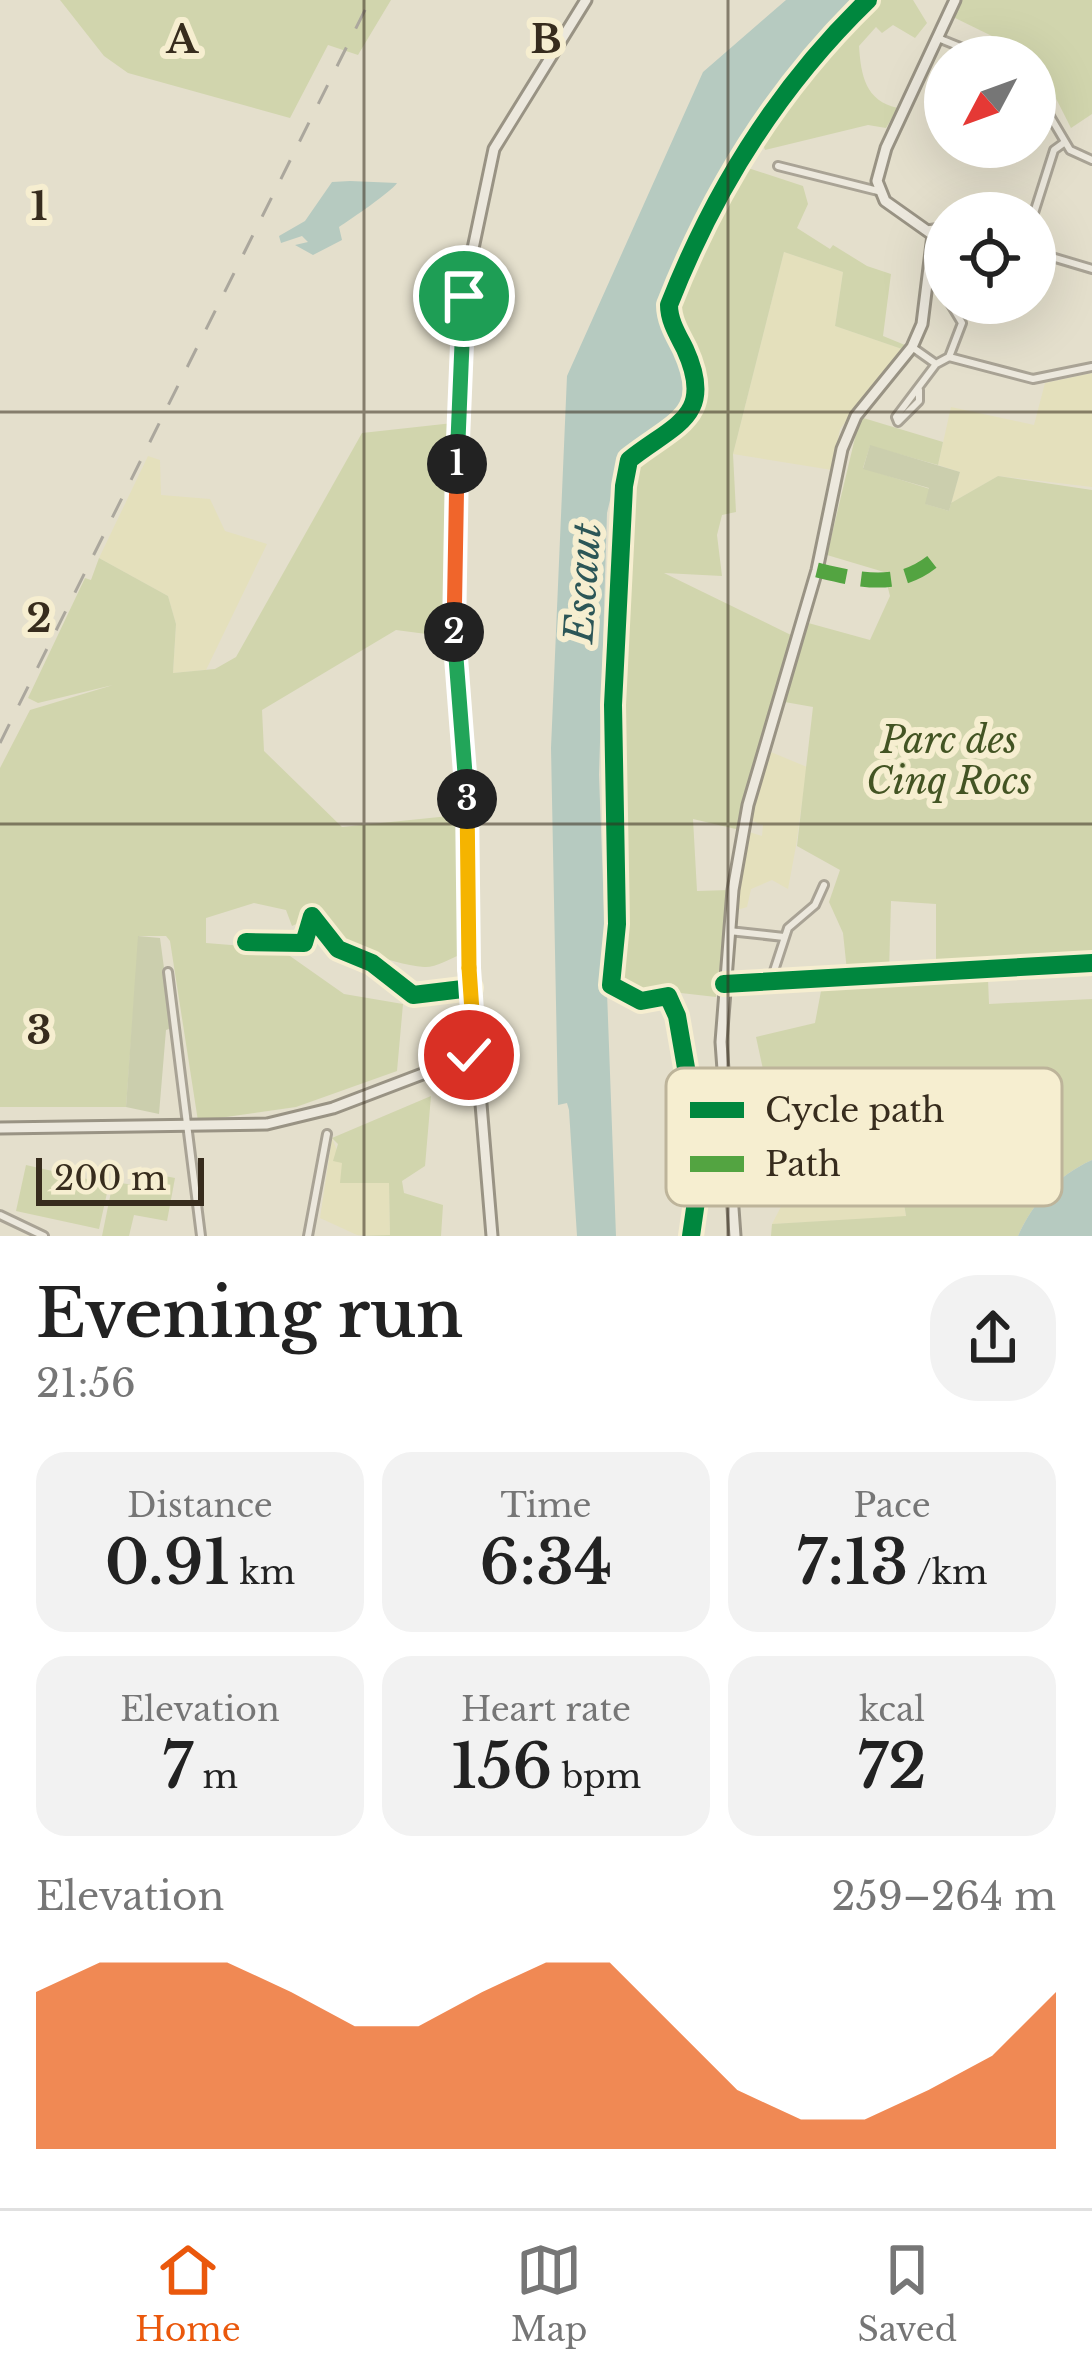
<!DOCTYPE html>
<meta charset="utf-8">
<style>
body{margin:0;font-family:"Libre Baskerville",serif;background:#f2f2f2;color:#222;height:100vh;display:flex;flex-direction:column;font-size:45px;white-space:nowrap}
*{box-sizing:border-box;margin:0}
p{font-size:39px;color:#767676}
.icon{flex:none;width:66px;height:66px;fill:none;stroke:currentColor;stroke-width:2;stroke-linecap:round;stroke-linejoin:round}
.map{position:relative;height:1236px;overflow:hidden}
.drawer{display:flex;flex-direction:column;background:#fff;flex:1}
.drawer>*{flex:none}
.needle{width:78px;rotate:229deg}
.fabs{position:absolute;left:924px;top:36px;display:grid;gap:24px}
.fabs a{display:grid;place-items:center;width:132px;height:132px;border-radius:50%;background:#fff;box-shadow:0 12px 48px #0002;font-size:60px}
.scale{position:absolute;left:36px;bottom:30px;width:168px;box-sizing:border-box;padding-left:12px;border:6px solid #372c1d;border-top:0;font-size:33px;line-height:42px;white-space:nowrap;color:#372c1d;-webkit-text-stroke:9px #f6eed0;paint-order:stroke}
.pin{position:absolute;display:grid;place-items:center;width:102px;height:102px;color:#fff;margin:-51px;border:6px solid #fff;border-radius:50%;box-shadow:0 3px 12px #0007}
.km{position:absolute;width:60px;height:60px;margin:-30px;border-radius:50%;background:#222;color:#fff;font-size:33px;line-height:60px;text-align:center}
.round{display:grid;place-items:center;flex:none;width:126px;height:126px;border-radius:48px;background:#f2f2f2}
.headline{display:flex;align-items:center;justify-content:space-between;height:204px;padding:0 36px}
h1{font-size:66px;font-weight:600;line-height:90px}
.metrics{display:grid;grid-template-columns:repeat(3,1fr);gap:18px;height:204px;padding:12px 36px}
.metrics div{display:grid;align-content:center;border-radius:30px;background:#f2f2f2;text-align:center}
.metrics b{font-size:60px;font-weight:600}
.metrics small{font-size:33px;font-weight:400}
.metrics p{font-size:33px}
.chart{height:336px;padding:24px 36px}
.chart p{display:flex;justify-content:space-between}
.chart svg{width:100%;height:216px;margin-top:12px;fill:#ea580c;opacity:.7}
.menu{display:flex;justify-content:space-around;align-items:center;height:168px;border-top:3px solid #e0e0e0;background:#fff;font-size:33px;color:#767676}
.menu a{display:grid;justify-items:center;gap:6px}
.menu .on{color:#ea580c}
.map>svg:first-child{display:block}
</style>
<div class="map">
<svg width="1092" height="1236" viewBox="0 0 1092 1236">
<rect width="100%" height="100%" fill="#e4dfcc"/>
<path fill="#e4e0bc" d="M 784,252 L 843,272 L 835,326 L 902,349 L 840,429 L 832,470 L 733,454 Z
M 1092,373 L 1092,487 L 998,476 L 951,503 L 960,472 L 938,465 L 951,407 L 1034,425 L 1045,383 Z
M 148,456 L 160,460 L 161,495 L 210,499 L 225,531 L 267,544 L 206,670 L 173,673 L 176,624 L 168,596 L 99,558 Z
M 766,750 L 807,767 L 796,846 L 788,889 L 772,880 L 751,889 L 747,907 L 737,910 L 746,831 L 762,836 L 763,825 L 749,820 Z
M 773,1080 L 890,1116 L 906,1217 L 772,1224 L 786,1197 Z
M 332,1138 L 342,1163 L 389,1182 L 390,1236 L 357,1235 L 320,1218 Z"/>
<path fill="#d1d5ad" d="M 60,0 L 391,0 L 358,55 L 328,45 L 290,118 L 128,73 L 104,56 Z
M 869,0 L 913,0 L 927,23 L 915,38 L 893,25 L 882,33 L 876,27 L 859,46 C 861,75 865,101 898,108 L 886,128 L 868,125 L 765,150 L 759,133 L 796,79 Z
M 962,0 L 1092,0 L 1092,114 L 1071,128 L 1035,57 L 951,16 Z
M 745,167 L 803,186 L 808,204 L 797,228 L 830,249 L 833,245 L 867,266 L 891,274 L 883,336 L 905,345 L 902,349 L 835,326 L 843,272 L 784,252 L 733,454 L 736,512 L 722,515 L 717,535 L 722,576 L 664,573 L 793,636 L 740,830 L 693,819 L 697,891 L 730,890 L 716,997 L 672,992 L 648,1000 L 616,985 L 612,755 L 621,739 L 621,586 L 630,465 C 720,403 712,404 672,306 L 713,213 Z
M 860,417 L 943,442 L 938,465 L 870,446 L 863,468 L 930,489 L 926,504 L 949,511 L 951,503 L 998,476 L 1092,490 L 1092,960 L 936,968 L 936,904 L 891,901 L 889,972 L 847,971 L 843,933 L 829,902 L 840,870 L 797,846 L 813,707 L 779,701 L 801,621 L 870,640 L 890,596 L 884,572 L 827,555 Z
M 453,423 L 449,637 L 396,630 L 262,710 L 264,751 L 342,827 L 459,815 L 460,955 C 449,959 435,968 424,967 C 389,964 335,943 312,917 L 292,926 L 286,910 L 254,903 L 206,918 L 206,943 L 280,949 L 344,994 L 403,1004 L 397,1071 L 296,1107 L 198,1121 L 170,941 L 166,936 L 139,936 L 126,1107 L 0,1107 L 0,768 L 30,710 L 113,685 L 38,703 L 28,698 L 85,578 L 91,580 L 99,558 L 168,596 L 176,624 L 173,673 L 215,669 L 236,657 L 362,433 Z
M 939,979 L 988,979 L 989,1004 L 1092,999 L 1092,1160 C 1057,1176 1034,1201 1018,1236 L 771,1236 L 772,1224 L 906,1216 L 890,1116 L 773,1080 L 764,1074 L 756,1037 L 815,1023 L 821,991 Z
M 431,1096 L 425,1166 L 402,1181 L 404,1193 L 443,1205 L 441,1236 L 357,1236 L 390,1235 L 389,1183 L 340,1183 L 342,1163 L 333,1161 L 338,1144 L 332,1138 Z
M 26,1165 L 109,1184 L 99,1229 L 16,1211 Z
M 145,1172 L 175,1178 L 167,1221 L 134,1215 L 129,1236 L 102,1236 L 113,1182 L 142,1186 Z"/>
<path fill="#cbcead" d="M 870,445 L 960,472 L 949,511 L 925,504 L 929,488 L 863,469 Z
M 138,936 L 160,938 L 172,1028 L 166,1030 L 159,1114 L 126,1107 Z"/>
<path fill="#b6cac0" d="M 786,0 L 855,0 C 768,85 699,192 658,307 C 661,326 672,343 680,360 C 704,410 655,428 621,454 L 607,513 L 599,775 L 616,1236 L 577,1236 L 569,1110 L 567,1103 L 558,1105 L 551,748 L 567,376 L 703,72 Z
M 350,181 L 397,183 C 391,192 351,219 339,227 L 342,240 L 313,255 L 295,245 L 308,242 L 302,236 L 281,243 L 279,236 L 305,221 L 332,182 Z
M 1092,1160 L 1092,1236 L 1018,1236 C 1034,1201 1057,1176 1092,1160 Z"/>
<g fill="none" stroke-linecap="round" stroke-linejoin="round">
<g stroke="#a9a395" stroke-width="12">
<path id="minor" d="M 938,38 L 985,57
M 1035,91 L 1070,150 L 1092,160
M 778,166 L 878,191
M 1034,213 L 1054,150 L 1065,142
M 930,229 L 945,227
M 1035,252 L 1092,269
M 912,347 L 936,364 L 949,357 L 1033,379 L 1092,367
M 949,357 L 962,323 L 950,303
M 919,390 L 919,401 L 898,422 L 896,417 L 936,364
M 729,931 L 784,937
M 246,942 L 304,943 L 312,916 L 338,949 L 372,963 L 413,995 L 471,988
M 168,972 L 201,1236
M 770,983 L 788,928 L 815,905 L 824,885
M 728,984 L 1092,963
M 0,1215 L 44,1236
M 308,1236 L 327,1134"/>
</g>
<g stroke="#999384" stroke-width="15">
<path id="secondary" d="M 0,1128 L 267,1124 L 333,1108 L 475,1054
M 492,1236 L 467,936 L 468,804 L 453,664 L 463,296 L 494,149 L 586,0
M 735,1236 L 721,1042 L 733,890 L 748,805 L 817,570 L 842,449 L 856,416 L 912,347 L 922,324 L 933,235 L 885,201 L 877,181 L 886,148 L 955,0"/>
</g>
<use href="#minor" stroke="#ece8dd" stroke-width="6"/>
<use href="#secondary" stroke="#ece8dd" stroke-width="9"/>
<path stroke="#aba79d" stroke-width="3" stroke-dasharray="21 21" stroke-linecap="butt" d="M 0,743 L 370,0"/>
<path stroke="#53a441" stroke-width="15" stroke-dasharray="30 15" stroke-linecap="butt" d="M 817,570 C 859,580 897,590 933,561"/>
<g stroke="#f6eed0" stroke-width="26">
<path id="cycleway" d="M 246,942 L 304,943 L 312,916 L 338,949 L 372,963 L 413,995 L 471,988
M 724,984 L 1092,963
M 691,1236 L 702,1160 L 677,1016 L 668,996 L 641,1001 L 611,985 L 617,924 L 613,705 L 624,486 L 629,460 C 674,424 716,417 685,349 C 678,335 669,321 669,305 C 714,190 779,86 868,0"/>
</g>
<use href="#cycleway" stroke="#00873e" stroke-width="18"/>
</g>
<g fill="none" stroke-linecap="round" stroke-linejoin="round">
<g stroke="#fff" stroke-width="24">
<path id="split-1" d="M 457,464 L 464,296"/>
</g>
<g stroke="#fff" stroke-width="24">
<path id="split-2" d="M 454,632 L 457,464"/>
</g>
<g stroke="#fff" stroke-width="24">
<path id="split-3" d="M 454,632 L 467,799"/>
</g>
<g stroke="#fff" stroke-width="24">
<path id="split-4" d="M 467,799 L 469,968"/>
</g>
<g stroke="#fff" stroke-width="24">
<path id="split-5" d="M 469,1055 L 475,1054 L 469,968"/>
</g>
<use href="#split-1" stroke="#22a559" stroke-width="15"/>
<use href="#split-2" stroke="#f0652b" stroke-width="15"/>
<use href="#split-3" stroke="#22a559" stroke-width="15"/>
<use href="#split-4" stroke="#f5b400" stroke-width="15"/>
<use href="#split-5" stroke="#f5b400" stroke-width="15"/>
</g>
<path fill="none" stroke="#372c1d" stroke-width="3" stroke-opacity="0.55" d="M 364,0 L 364,1236M 728,0 L 728,1236M 0,412 L 1092,412M 0,824 L 1092,824"/>
<g text-anchor="middle" dominant-baseline="central" stroke-width="12" stroke-linejoin="round" paint-order="stroke">
<g font-size="36" font-style="italic" fill="#435423" stroke="#f6eed0">
<text x="949" y="740">Parc des<tspan x="949" dy="41">Cinq Rocs</tspan></text>
</g>
<g font-size="39" font-style="italic" fill="#2c5657" stroke="#f6eed0">
<text transform="translate(583 583) rotate(-86)">Escaut</text>
</g>
</g>
<rect x="666" y="1068" width="396" height="138" rx="18" fill="#f6eed0" stroke="#bdb49a" stroke-width="3"/>
<rect x="690" y="1102" width="54" height="16" fill="#00873e"/>
<rect x="690" y="1156" width="54" height="16" fill="#53a441"/>
<g font-size="33" fill="#372c1d">
<text x="765" y="1122">Cycle path</text>
<text x="765" y="1176">Path</text>
</g>
<g font-size="39" text-anchor="middle" font-weight="bold" fill="#372c1d" stroke="#f6eed0" stroke-width="12" stroke-linejoin="round" paint-order="stroke">
<text x="182" y="53">A</text>
<text x="546" y="53">B</text>
<text x="39" y="220">1</text>
<text x="39" y="632">2</text>
<text x="39" y="1044">3</text>
</g>
</svg>
<div class="fabs">
<a><svg class="needle" viewBox="-14 -14 28 28"><path d="M0-13l5 13h-10z" fill="#e53935"/><path d="M0 13l5-13h-10z" fill="#767676"/></svg></a>
<a><svg class="icon" aria-label="locate" viewBox="0 0 24 24"><circle cx="12" cy="12" r="6"/><path d="M12 2v4M12 18v4M2 12h4M18 12h4"/></svg></a>
</div>
<div class="scale">200 m</div>
<div class="pin" style="left:464px;top:296px;background:#1e9e55"><svg class="icon" aria-label="arrive" viewBox="0 0 24 24"><path d="M6 21V4h12l-3 4 3 4H6"/></svg></div>
<div class="pin" style="left:469px;top:1055px;background:#d93025"><svg class="icon" aria-label="check" viewBox="0 0 24 24"><path d="M5 12l5 5 9-10"/></svg></div>
<b class="km" style="left:457px;top:464px">1</b>
<b class="km" style="left:454px;top:632px">2</b>
<b class="km" style="left:467px;top:799px">3</b>
</div>
<section class="drawer">
<div class="headline"><div><h1>Evening run</h1><p>21:56</p></div><a class="round"><svg class="icon" aria-label="share" viewBox="0 0 24 24"><path d="M12 15V3M7 8l5-5 5 5M5 13v7h14v-7"/></svg></a></div>
<div class="metrics">
<div><p>Distance</p><b>0.91<small> km</small></b></div>
<div><p>Time</p><b>6:34</b></div>
<div><p>Pace</p><b>7:13<small> /km</small></b></div>
</div>
<div class="metrics">
<div><p>Elevation</p><b>7<small> m</small></b></div>
<div><p>Heart rate</p><b>156<small> bpm</small></b></div>
<div><p>kcal</p><b>72</b></div>
</div>
<div class="chart"><p><span>Elevation</span>259–264 m</p>
<svg viewBox="0 0 160 44" preserveAspectRatio="none"><path d="M0 44V12L10 6L20 6L30 6L40 12L50 19L60 19L70 12L80 6L90 6L100 19L110 32L120 38L130 38L140 32L150 25L160 12V44z"/></svg>
</div>
</section>
<nav class="menu">
<a class="on"><svg class="icon" aria-label="home" viewBox="0 0 24 24"><path d="M3 11l9-7 9 7M6 9v11h12V9"/></svg>Home</a>
<a><svg class="icon" aria-label="map" viewBox="0 0 24 24"><path d="M3 6l6-2 6 2 6-2v14l-6 2-6-2-6 2zM9 4v14M15 6v14"/></svg>Map</a>
<a><svg class="icon" aria-label="saved" viewBox="0 0 24 24"><path d="M7 4h10v16l-5-4-5 4z"/></svg>Saved</a>
</nav>
